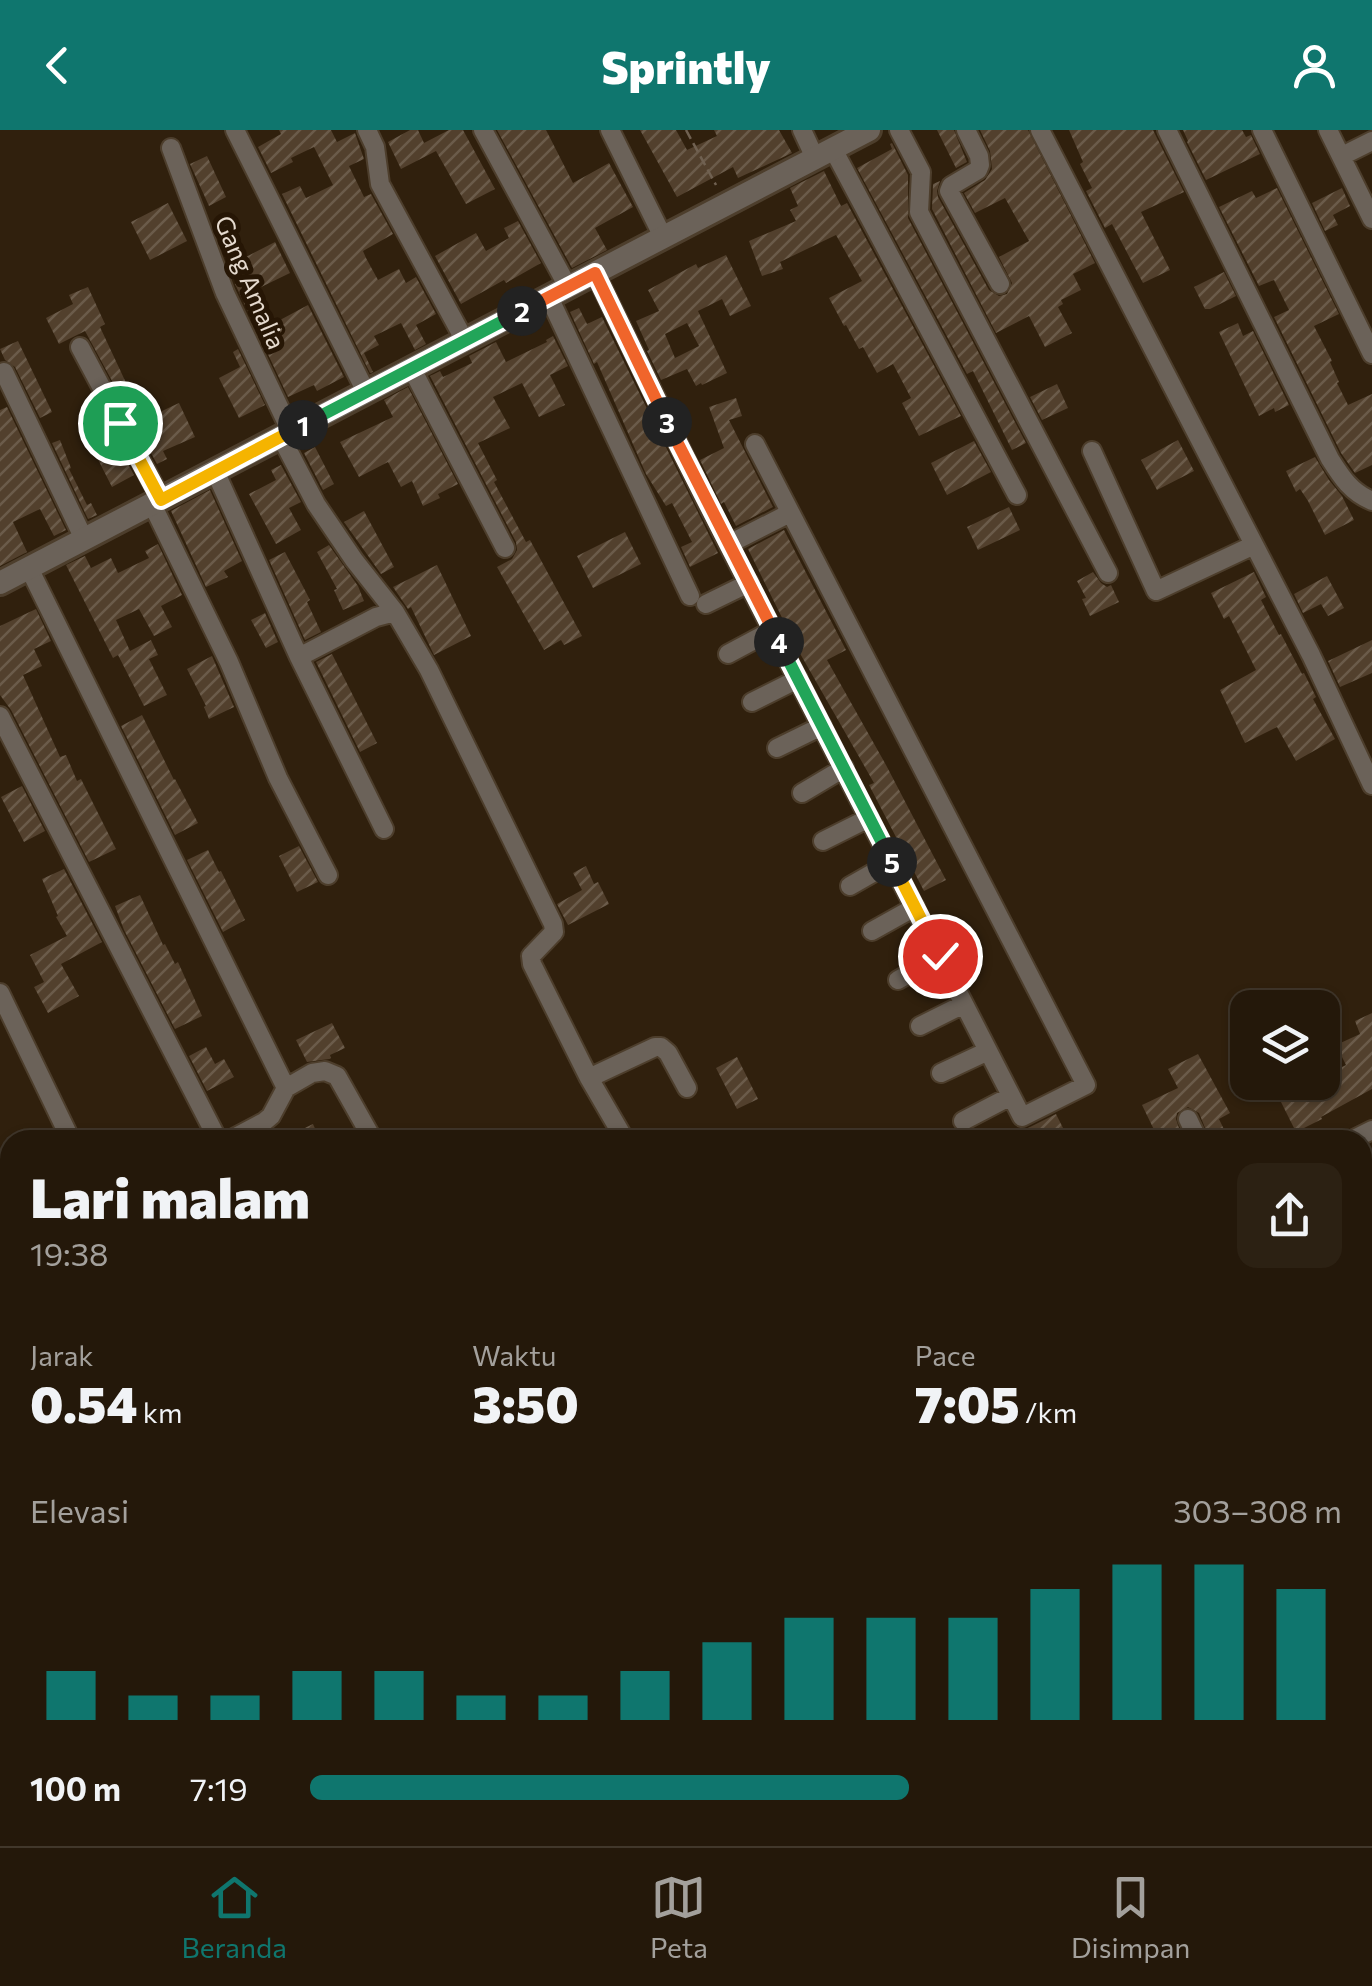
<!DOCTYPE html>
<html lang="id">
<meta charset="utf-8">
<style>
body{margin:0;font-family:Commissioner,sans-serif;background:#2c2113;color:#f1f3f6;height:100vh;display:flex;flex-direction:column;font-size:38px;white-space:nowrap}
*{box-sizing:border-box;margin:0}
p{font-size:32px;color:#a3a09c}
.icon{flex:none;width:55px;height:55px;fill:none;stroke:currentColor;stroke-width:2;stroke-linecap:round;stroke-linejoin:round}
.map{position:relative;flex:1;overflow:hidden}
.side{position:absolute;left:0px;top:1000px;width:1372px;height:718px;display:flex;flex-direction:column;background:#24180a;border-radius:30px 30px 0 0;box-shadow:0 2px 8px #0004,0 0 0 2px #41372b}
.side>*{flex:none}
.controls{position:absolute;left:1230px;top:860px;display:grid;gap:20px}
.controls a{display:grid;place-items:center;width:110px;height:110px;border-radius:20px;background:#24180a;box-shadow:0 2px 8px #0004,0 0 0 2px #41372b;font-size:50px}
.pin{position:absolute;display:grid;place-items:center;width:85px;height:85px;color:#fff;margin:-42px;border:5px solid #fff;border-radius:50%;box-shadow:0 2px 10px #0007}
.km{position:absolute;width:50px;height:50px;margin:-25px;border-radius:50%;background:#222;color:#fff;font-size:28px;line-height:50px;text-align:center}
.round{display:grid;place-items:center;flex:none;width:105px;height:105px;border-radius:20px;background:#2c2113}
.overview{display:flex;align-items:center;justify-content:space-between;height:170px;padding:0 30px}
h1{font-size:55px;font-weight:800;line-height:75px}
.figures{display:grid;grid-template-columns:repeat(3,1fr);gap:15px;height:170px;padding:10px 30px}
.figures div{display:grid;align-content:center}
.figures b{font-size:50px;font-weight:800}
.figures small{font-size:28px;font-weight:400}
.figures p{font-size:28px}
.chart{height:280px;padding:20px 30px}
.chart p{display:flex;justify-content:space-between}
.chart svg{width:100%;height:180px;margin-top:10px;stroke:#0f766e;stroke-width:6}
ul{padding:0 30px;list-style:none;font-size:32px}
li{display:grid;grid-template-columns:160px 120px 1fr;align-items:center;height:75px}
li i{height:25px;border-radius:12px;background:#0f766e}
header{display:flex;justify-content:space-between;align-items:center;height:130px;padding:0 30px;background:#0f766e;color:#fff;font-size:45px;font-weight:800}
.tab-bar{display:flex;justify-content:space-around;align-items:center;height:140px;border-top:2px solid #41372b;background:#24180a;font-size:28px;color:#a3a09c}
.tab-bar a{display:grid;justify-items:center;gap:5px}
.tab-bar .selected{color:#0f766e}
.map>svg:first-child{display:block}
</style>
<header><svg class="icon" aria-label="back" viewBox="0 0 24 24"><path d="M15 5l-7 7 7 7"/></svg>Sprintly<svg class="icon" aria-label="person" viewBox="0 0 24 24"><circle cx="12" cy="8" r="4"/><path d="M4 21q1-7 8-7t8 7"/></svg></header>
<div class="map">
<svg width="1372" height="1716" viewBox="0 0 1372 1716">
<defs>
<pattern id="building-hatch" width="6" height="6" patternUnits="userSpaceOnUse" patternTransform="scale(2.5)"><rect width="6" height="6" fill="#52402d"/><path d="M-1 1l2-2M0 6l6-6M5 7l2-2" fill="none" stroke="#6b5b4a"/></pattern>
</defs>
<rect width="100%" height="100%" fill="#30200d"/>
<path fill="url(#building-hatch)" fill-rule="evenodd" d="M 279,0 L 331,0 L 337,12 L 355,3 L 364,29 L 349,36 L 364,67 L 371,64 L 393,104 L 363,121 L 366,128 L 378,150 L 399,139 L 406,153 L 416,147 L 436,184 L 416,195 L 426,214 L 415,220 L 401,193 L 374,206 L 379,215 L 364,223 L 373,242 L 370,243 L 282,64 L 300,56 L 306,68 L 333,55 L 314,17 L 291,28 L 293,32 L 271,43 L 258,17 L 281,4 Z
M 410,0 L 418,0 L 424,13 L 449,0 L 463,0 L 495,59 L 466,74 L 436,21 L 401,39 L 388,12 Z
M 497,0 L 546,0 L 573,53 L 609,33 L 633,77 L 595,98 L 607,120 L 572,138 Z
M 640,0 L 676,0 L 687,20 L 717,6 L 714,0 L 779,0 L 792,23 L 738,48 L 733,37 L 677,67 Z
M 937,0 L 954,0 L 967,32 L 956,38 Z
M 980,0 L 1028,0 L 1095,133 L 1073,144 L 1081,160 L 1061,170 L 1063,174 L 1058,177 L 1072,203 L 1045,217 L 1029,186 L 996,203 L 932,79 L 933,54 L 940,51 L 937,61 L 938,67 L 989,160 L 999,166 L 1007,164 L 1012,153 L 999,127 L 1029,111 L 1005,68 L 975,83 L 964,63 L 985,50 L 992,39 L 990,21 Z
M 1069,0 L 1153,0 L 1184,62 L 1141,82 L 1170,140 L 1143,153 L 1112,94 L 1105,98 L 1086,61 L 1092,58 L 1080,34 L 1083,32 Z
M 1183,0 L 1242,0 L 1246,7 L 1251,5 L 1260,24 L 1206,50 L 1187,12 L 1188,11 Z
M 892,13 L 908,45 L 908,88 L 1026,313 L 1012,320 L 973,241 L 967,244 L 857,38 L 892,19 L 890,14 Z
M 207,26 L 226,67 L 209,76 L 190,34 Z
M 824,41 L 841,76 L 847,73 L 961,286 L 919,306 L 902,273 L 911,268 L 893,234 L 877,243 L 863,217 L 859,219 L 846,195 L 844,196 L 829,168 L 862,151 L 836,105 L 780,132 L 783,139 L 762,146 L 749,111 L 796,91 L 790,80 L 798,76 L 790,58 Z
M 1277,58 L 1339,184 L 1314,196 L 1332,231 L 1330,232 L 1339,252 L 1337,253 L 1348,275 L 1372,264 L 1372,335 L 1355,343 L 1341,323 L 1274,187 L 1289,180 L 1274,150 L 1259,156 L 1219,77 L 1252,61 L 1256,68 Z
M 1342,58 L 1350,76 L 1333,85 L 1338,95 L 1325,101 L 1312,73 Z
M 168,73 L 187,111 L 150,130 L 131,92 Z
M 518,91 L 541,133 L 506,153 L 504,150 L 461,174 L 435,126 L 476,103 L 486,121 L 509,108 L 504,98 Z
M 275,112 L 290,143 L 251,162 L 267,197 L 308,175 L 344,247 L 317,261 L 314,255 L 288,267 L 235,154 L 249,147 L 240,130 Z
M 726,125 L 751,176 L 730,186 L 722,169 L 698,181 L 727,243 L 702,255 L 701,253 L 696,256 L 687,239 L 661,250 L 647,221 L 649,220 L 636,191 L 659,181 L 648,160 L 696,134 L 698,138 ZM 687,193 L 699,216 L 675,228 L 665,204 Z
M 1224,142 L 1236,166 L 1210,179 L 1205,179 L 1194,157 Z
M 88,157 L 105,194 L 100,197 L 128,257 L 118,262 L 85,201 L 59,214 L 46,188 L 73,174 L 69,165 Z
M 579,178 L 587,194 L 602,187 L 718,423 L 690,437 L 681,417 L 692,412 L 672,373 L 666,376 L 646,344 L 597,232 L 594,234 L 570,182 Z
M 1238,193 L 1243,206 L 1253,201 L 1289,275 L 1275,282 L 1274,278 L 1259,286 L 1219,202 Z
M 553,206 L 568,236 L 550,245 L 565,275 L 539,287 L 522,253 L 493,267 L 510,298 L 478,313 L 497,350 L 494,352 L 526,412 L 530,410 L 582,506 L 564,515 L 561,510 L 544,520 L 497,437 L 512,429 L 517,420 L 516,412 L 430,246 L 440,241 L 443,247 L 472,233 L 469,226 L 496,212 L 506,232 L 547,212 L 546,210 Z
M 18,211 L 52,282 L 40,288 L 15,237 L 5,230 L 0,219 Z
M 238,219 L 265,275 L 239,288 L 219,248 L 240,237 L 233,222 Z
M 1057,254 L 1068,278 L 1042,290 L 1030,267 Z
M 408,257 L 458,354 L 438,364 L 440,368 L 423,376 L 412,351 L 401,357 L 388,332 L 359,347 L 340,312 L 393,287 L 384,270 Z
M 736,268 L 742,286 L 729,290 L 773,377 L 736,396 L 724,372 L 721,374 L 700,330 L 724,318 L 709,277 Z
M 179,273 L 195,307 L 163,321 L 167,329 L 157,334 L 131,287 L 143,281 L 147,288 Z
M 7,277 L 66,400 L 54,406 L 40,379 L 13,392 L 27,422 L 0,436 L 0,280 Z
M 109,298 L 134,345 L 112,357 L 88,310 Z
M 60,310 L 71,338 L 69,339 L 87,375 L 91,373 L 97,385 L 88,389 L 52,313 Z
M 1178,310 L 1194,341 L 1157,360 L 1141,330 Z
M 974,311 L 991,342 L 947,365 L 931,333 Z
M 315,317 L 334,354 L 323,360 L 304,323 Z
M 1315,327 L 1329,350 L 1342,366 L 1354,390 L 1325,405 L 1308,371 L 1300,359 L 1296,362 L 1286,341 Z
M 281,335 L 301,372 L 289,378 L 301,400 L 276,414 L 249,364 L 276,350 L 271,340 Z
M 210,360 L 242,431 L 224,441 L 228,447 L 206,457 L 171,381 Z
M 1009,377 L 1020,400 L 978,420 L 967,397 Z
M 364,381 L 394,437 L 381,444 L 344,392 Z
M 784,400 L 846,520 L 827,530 L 886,635 L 946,750 L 924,761 L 869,655 L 874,653 L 798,520 L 748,419 Z
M 625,402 L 641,434 L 593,458 L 577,426 Z
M 158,414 L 182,465 L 161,476 L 172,497 L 154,506 L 139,479 L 116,490 L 130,521 L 151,510 L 158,525 L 149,529 L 167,565 L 144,576 L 118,525 L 113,528 L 66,435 L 85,426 L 91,438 L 111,428 L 118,443 L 149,428 L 145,421 Z
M 329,415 L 358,456 L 364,471 L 343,480 L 334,460 L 337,459 L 317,422 Z
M 285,422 L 310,470 L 307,472 L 321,502 L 305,510 L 269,430 Z
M 437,435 L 471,506 L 434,525 L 411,477 L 408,479 L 393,457 Z
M 1093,442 L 1101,453 L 1107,457 L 1111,455 L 1119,472 L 1090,486 L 1082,469 L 1086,468 L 1077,451 Z
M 1254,442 L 1266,467 L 1261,470 L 1279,505 L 1281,504 L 1302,544 L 1304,543 L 1316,567 L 1313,569 L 1335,609 L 1296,631 L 1277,597 L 1245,613 L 1220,560 L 1256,540 L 1229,486 L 1224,489 L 1211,463 Z
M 1327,446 L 1344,478 L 1328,486 L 1321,474 L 1303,483 L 1294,464 Z
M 36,479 L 51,511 L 34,519 L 42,536 L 23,545 L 60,627 L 66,625 L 77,651 L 81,649 L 116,719 L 89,732 L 11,580 L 0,565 L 0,496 Z
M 265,483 L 278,512 L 266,518 L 251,490 Z
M 1372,510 L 1372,543 L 1340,557 L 1328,531 Z
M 332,524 L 377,613 L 360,622 L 316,532 Z
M 212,526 L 234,577 L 209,589 L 204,577 L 206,576 L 187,539 Z
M 142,585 L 174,650 L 175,649 L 198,693 L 175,705 L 121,596 Z
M 22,656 L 45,701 L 24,712 L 1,667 Z
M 299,716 L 318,752 L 297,762 L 279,726 Z
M 208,720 L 219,742 L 221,741 L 245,790 L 223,802 L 187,730 Z
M 586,736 L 594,754 L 598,752 L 609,774 L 568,795 L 557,774 L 582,760 L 573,743 Z
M 64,739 L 102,812 L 61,834 L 79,866 L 48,883 L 34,857 L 44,852 L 30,825 L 67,806 L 56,787 L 58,786 L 42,749 Z
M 140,765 L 163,815 L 165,814 L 175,834 L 178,832 L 202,886 L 175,899 L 124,800 L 115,776 Z
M 1372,883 L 1372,959 L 1321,987 L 1322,989 L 1296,1002 L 1276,962 L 1294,952 L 1322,952 L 1322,947 L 1346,935 L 1336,915 L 1360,904 L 1355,891 Z
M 332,893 L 345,918 L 330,925 L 331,928 L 329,929 L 307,932 L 296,910 Z
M 206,917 L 215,934 L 224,929 L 234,947 L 207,961 L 189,926 Z
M 1198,924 L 1230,983 L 1219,989 L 1229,1010 L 1210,1010 L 1199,983 L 1188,977 L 1177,983 L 1176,989 L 1179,998 L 1158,1008 L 1142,975 L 1178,958 L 1168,939 Z
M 737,927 L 758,969 L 737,979 L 716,938 Z
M 1056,984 L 1069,1010 L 1024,1010 L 1019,1000 L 1028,998 Z
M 313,994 L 320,1010 L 280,1010 Z"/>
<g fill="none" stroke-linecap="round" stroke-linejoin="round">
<g stroke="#4d3e2c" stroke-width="22">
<path id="minor" d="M 235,0 L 366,262
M 367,0 L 375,17 L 380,54 L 465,211
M 483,0 L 568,157
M 610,0 L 663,107
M 802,0 L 815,28
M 899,0 L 921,42 L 919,82 L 1108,443
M 966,0 L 979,26 L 980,35 L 978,40 L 951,56 L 949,61 L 1000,154
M 1040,0 L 1311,525 L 1372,655
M 1167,0 L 1330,329 C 1342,348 1351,362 1372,371
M 1262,0 L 1372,224
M 1328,0 L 1372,89
M 171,18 L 225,163 L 291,302
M 833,19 L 1017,365
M 1342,26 L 1372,11
M 595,143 L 706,371 L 1022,987 L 1086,955 L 755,314
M 549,167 L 690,466
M 80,217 L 161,369
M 412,239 L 505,418
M 4,242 L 84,409
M 281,307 L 316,374 L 354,430 L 395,482
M 1092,321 L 1156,461 L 1254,415
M 215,341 L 299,527 L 384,699
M 152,374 L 229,532 L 278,648 L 328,745
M 729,414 L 790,383
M 29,438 L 286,958
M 706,474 L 749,453
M 728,524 L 773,500
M 299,527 L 376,487 L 395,482 L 429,540 L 553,794 L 554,802 L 531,826 L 532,834 L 589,948 L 625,1010
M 752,572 L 798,549
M 0,586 L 218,1010
M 777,618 L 822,596
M 802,663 L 844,638
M 823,711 L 869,688
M 850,756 L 892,732
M 872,801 L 915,777
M 898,850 L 940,826
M 0,863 L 69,1006 L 69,1010
M 920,896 L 964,874
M 941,943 L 988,921
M 589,948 L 655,917 L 661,917 L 668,923 L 687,958
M 1188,989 L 1198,1010
M 963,991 L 1011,966
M 230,1010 L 264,992 L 271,986 L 286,958 L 312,943 L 325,941 L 337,946 L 373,1010
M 1352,1010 L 1372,1000
M 0,1046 L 10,1066
M 0,1384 L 6,1381
M 0,1496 L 10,1491
M 0,1669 L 10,1688
M 201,1708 L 205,1716
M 294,1708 L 298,1716
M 640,1708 L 645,1716
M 835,1708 L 840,1716
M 964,1708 L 968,1716
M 1058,1708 L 1059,1710
M 1361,1708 L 1365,1716
M 0,1710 L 10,1705"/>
</g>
<g stroke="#4d3e2c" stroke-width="28">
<path id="tertiary" d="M 0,453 L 869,0"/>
</g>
<path stroke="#706151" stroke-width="2.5" stroke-dasharray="10 5" stroke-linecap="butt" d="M 686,0 L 716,55"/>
<use href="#minor" stroke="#6b6259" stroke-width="18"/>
<use href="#tertiary" stroke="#6b6259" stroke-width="22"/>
</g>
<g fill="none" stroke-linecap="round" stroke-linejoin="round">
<g stroke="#fff" stroke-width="20">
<path id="split-1" d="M 120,293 L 161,370 L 303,295"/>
</g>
<g stroke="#fff" stroke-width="20">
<path id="split-2" d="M 303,295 L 522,181"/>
</g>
<g stroke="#fff" stroke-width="20">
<path id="split-3" d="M 522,181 L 595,143 L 667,292"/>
</g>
<g stroke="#fff" stroke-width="20">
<path id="split-4" d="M 667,292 L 779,512"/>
</g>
<g stroke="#fff" stroke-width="20">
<path id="split-5" d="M 779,512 L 892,732"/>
</g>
<g stroke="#fff" stroke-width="20">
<path id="split-6" d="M 892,732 L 940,826"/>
</g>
<use href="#split-1" stroke="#f5b400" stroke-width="12"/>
<use href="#split-2" stroke="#22a559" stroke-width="12"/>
<use href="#split-3" stroke="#f0652b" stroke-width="12"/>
<use href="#split-4" stroke="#f0652b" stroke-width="12"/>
<use href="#split-5" stroke="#22a559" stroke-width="12"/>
<use href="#split-6" stroke="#f5b400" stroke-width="12"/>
</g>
<g text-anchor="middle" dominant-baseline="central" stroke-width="10" stroke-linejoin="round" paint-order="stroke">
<g font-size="25" fill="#e5dace" stroke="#261605">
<text transform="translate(251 152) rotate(67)">Gang Amalia</text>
</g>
</g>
</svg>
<div class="controls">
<a><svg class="icon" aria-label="layers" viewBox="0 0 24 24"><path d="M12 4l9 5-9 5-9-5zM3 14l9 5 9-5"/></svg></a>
</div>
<div class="pin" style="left:120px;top:293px;background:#1e9e55"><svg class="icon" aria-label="arrive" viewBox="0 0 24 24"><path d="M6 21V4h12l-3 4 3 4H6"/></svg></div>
<div class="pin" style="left:940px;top:826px;background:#d93025"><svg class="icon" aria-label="check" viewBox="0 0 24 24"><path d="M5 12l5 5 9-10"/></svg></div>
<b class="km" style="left:303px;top:295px">1</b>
<b class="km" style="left:522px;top:181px">2</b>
<b class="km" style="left:667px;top:292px">3</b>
<b class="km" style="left:779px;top:512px">4</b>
<b class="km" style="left:892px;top:732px">5</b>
<section class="side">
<div class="overview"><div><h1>Lari malam</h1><p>19:38</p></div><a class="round"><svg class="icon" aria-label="share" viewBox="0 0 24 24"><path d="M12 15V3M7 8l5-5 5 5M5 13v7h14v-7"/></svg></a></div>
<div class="figures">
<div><p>Jarak</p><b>0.54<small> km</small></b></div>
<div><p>Waktu</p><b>3:50</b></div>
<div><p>Pace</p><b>7:05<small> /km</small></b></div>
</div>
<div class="chart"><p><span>Elevasi</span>303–308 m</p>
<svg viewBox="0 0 160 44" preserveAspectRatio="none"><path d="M5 44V32M15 44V38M25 44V38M35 44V32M45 44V32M55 44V38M65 44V38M75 44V32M85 44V25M95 44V19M105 44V19M115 44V19M125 44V12M135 44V6M145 44V6M155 44V12"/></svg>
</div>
<ul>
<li><b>100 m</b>7:19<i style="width:58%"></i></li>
</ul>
</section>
</div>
<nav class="tab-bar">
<a class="selected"><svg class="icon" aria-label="home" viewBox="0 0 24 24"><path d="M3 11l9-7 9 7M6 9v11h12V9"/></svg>Beranda</a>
<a><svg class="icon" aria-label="map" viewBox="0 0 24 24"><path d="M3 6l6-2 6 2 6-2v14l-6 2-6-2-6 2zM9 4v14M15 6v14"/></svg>Peta</a>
<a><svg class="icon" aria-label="saved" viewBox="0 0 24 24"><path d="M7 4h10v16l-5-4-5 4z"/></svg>Disimpan</a>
</nav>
